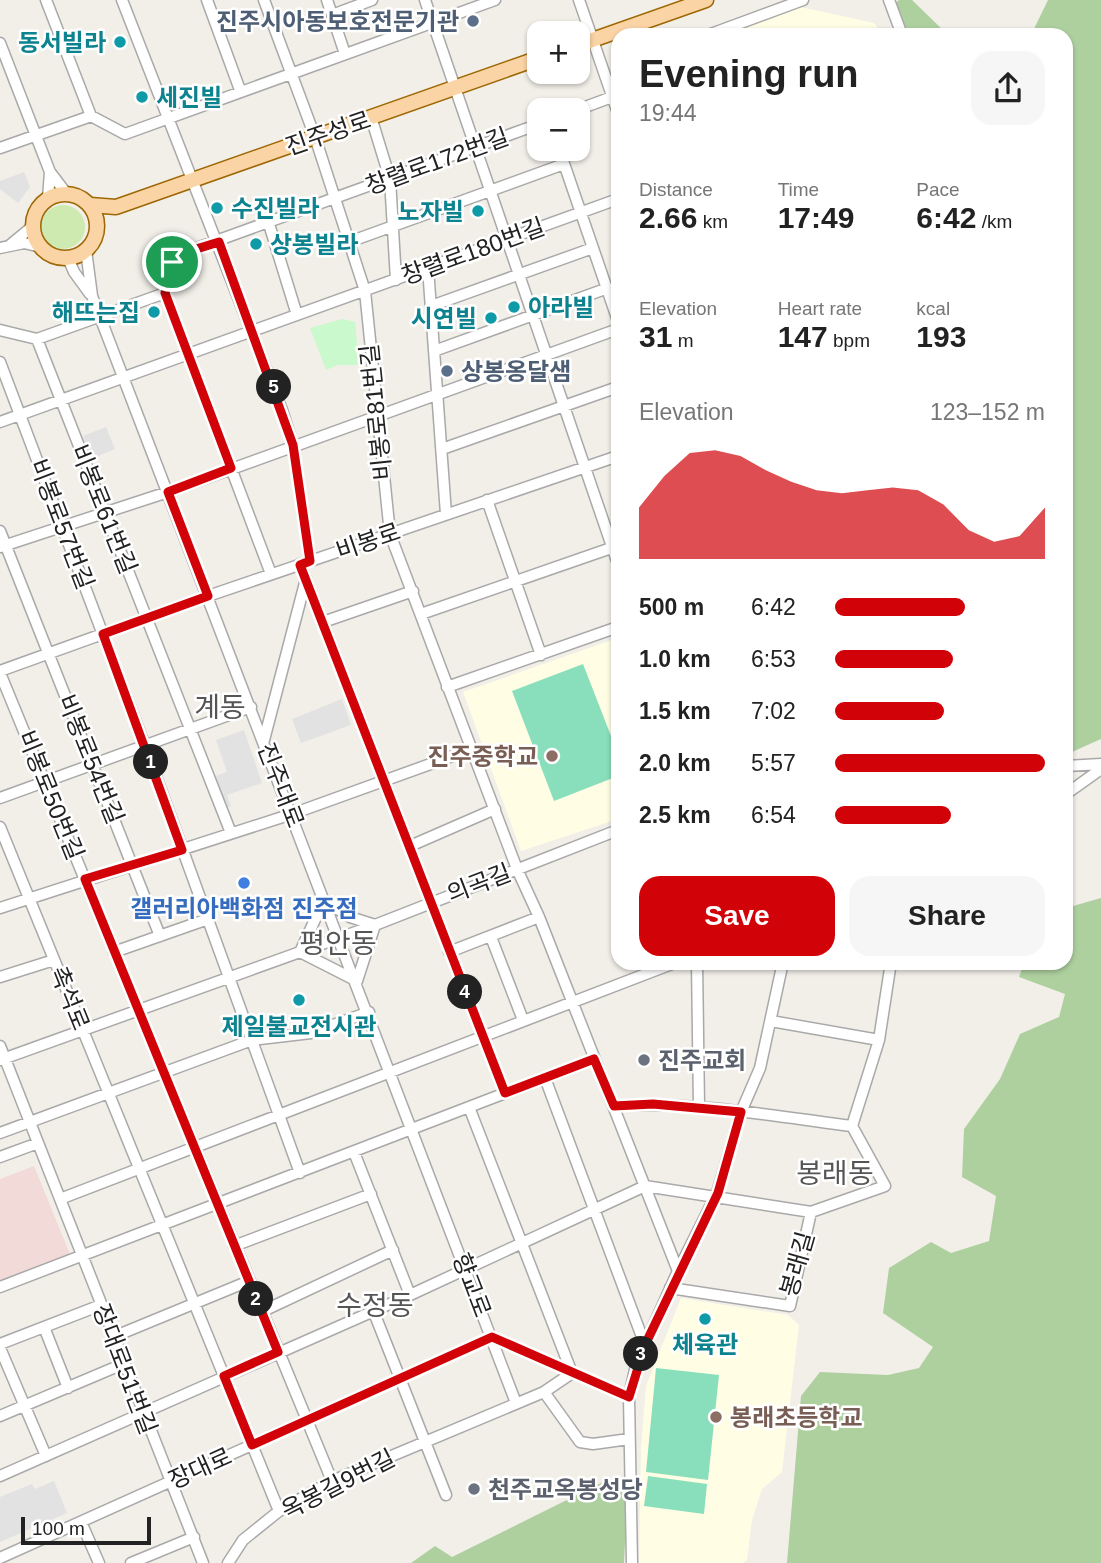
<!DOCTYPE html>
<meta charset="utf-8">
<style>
body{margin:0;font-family:Arial,"Noto Sans KR",sans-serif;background:#f6f6f6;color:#222;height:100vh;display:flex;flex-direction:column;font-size:26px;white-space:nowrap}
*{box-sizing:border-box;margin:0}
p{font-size:23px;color:#767676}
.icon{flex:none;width:38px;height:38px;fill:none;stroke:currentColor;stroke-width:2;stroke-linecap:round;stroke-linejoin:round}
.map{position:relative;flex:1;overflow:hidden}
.sheet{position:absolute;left:611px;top:28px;width:462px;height:942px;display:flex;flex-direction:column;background:#fff;border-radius:21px;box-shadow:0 2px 5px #0004}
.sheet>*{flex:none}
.fabs{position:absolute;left:527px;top:21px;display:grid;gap:14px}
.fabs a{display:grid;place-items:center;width:63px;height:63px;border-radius:14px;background:#fff;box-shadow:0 2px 5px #0004;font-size:35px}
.scale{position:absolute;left:21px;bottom:18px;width:130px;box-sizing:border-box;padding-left:7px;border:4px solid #222;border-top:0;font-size:19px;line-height:24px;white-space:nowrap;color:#222;-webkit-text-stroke:5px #fff;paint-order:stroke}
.pin{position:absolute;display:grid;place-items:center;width:60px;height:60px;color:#fff;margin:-30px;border:4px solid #fff;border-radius:50%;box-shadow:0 2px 7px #0007}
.km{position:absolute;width:35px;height:35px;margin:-18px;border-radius:50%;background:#222;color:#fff;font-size:19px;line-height:35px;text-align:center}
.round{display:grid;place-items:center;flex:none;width:74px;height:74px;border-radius:21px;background:#f6f6f6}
.headline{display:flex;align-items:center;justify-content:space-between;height:119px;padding:0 28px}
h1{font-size:38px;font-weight:600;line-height:52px}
.stats{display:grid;grid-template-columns:repeat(3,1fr);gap:10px;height:119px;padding:7px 28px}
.stats div{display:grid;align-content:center}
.stats b{font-size:30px;font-weight:600}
.stats small{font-size:19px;font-weight:400}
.stats p{font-size:19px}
.chart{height:196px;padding:14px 28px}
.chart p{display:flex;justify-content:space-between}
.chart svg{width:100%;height:126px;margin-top:7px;fill:#d10308;opacity:.7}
.primary-button{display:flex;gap:14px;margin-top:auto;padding:14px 28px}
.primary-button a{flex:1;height:80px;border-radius:21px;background:#d10308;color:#fff;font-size:28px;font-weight:600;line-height:80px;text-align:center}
.primary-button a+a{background:#f6f6f6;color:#222}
ul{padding:0 28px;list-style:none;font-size:23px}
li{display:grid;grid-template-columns:112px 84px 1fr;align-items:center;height:52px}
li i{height:18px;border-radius:9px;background:#d10308}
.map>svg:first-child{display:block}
</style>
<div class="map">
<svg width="1101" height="1563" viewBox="0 0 1101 1563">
<rect width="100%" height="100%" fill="#f2efe9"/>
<path fill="#f2dad9" d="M 34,1166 L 70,1254 L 67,1260 L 0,1286 L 0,1179 Z"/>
<path fill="#fffee5" d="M 800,7 L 874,23 L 883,35 L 723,35 Z
M 618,638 L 618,819 L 521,851 L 463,692 Z
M 681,1298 L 788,1315 L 799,1325 L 782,1472 L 762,1489 L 752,1520 L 747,1560 L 743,1563 L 639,1563 L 641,1448 L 646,1386 Z"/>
<path fill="#ceeab1" d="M41 227a22 22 0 1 1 44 0a22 22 0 1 1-44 0Z"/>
<path fill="#aed09f" d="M 899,0 L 912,0 L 944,31 L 981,35 L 905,35 L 888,9 Z
M 1048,0 L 1101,0 L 1101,739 L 1072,752 L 1066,751 L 1066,35 L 1031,35 Z
M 1101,898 L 1101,1563 L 787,1563 L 801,1396 L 820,1372 L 888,1375 L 919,1368 L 933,1347 L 883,1313 L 889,1268 L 931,1242 L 951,1253 L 989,1241 L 996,1196 L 962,1177 L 964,1129 L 1000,1079 L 1020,1034 L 1059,1017 L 1065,994 L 1019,977 L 1024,963 L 1066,962 L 1066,908 Z
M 623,1479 L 627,1501 L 624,1563 L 411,1563 L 435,1546 L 452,1557 L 601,1483 Z"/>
<path fill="#c9f9cc" d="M 342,319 L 355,322 L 359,365 L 338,365 L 326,370 L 310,328 Z"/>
<path fill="#89dfbc" d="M 583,664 L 618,754 L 618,776 L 554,801 L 512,691 Z
M 656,1368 L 719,1375 L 708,1480 L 646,1472 Z
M 648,1476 L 707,1484 L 704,1514 L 644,1506 Z"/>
<path fill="#e2e2e2" d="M 24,172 L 30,187 L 18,203 L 0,189 L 0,181 Z
M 106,427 L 115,449 L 91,459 L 83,436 Z
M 342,699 L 351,725 L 301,743 L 292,719 Z
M 244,730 L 262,783 L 227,795 L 231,806 L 224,809 L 213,777 L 227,772 L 216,740 Z
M 54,1481 L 67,1513 L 0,1542 L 0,1497 L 32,1484 L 35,1489 Z"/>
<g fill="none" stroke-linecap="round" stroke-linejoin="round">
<g stroke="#a9a9a9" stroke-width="13">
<path id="minor" d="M 46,0 L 91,116
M 122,0 L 282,410 L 293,445 L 310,561
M 207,0 L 240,90
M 264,0 L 315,137 L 365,291 L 390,534 L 517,869 L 539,917 L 678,1271
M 327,0 L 345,54
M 425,0 L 618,564
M 579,0 L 618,113
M 889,0 L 902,35
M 332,15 L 372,0
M 708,35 L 803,0
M 0,43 L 50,172 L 66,193
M 577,110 L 612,97
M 371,117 L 390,179 L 396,280
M 0,148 L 91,116 L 125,134 L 495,0
M 559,149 L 618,321
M 48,198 L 50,172
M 269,224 L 297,315
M 349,242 L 564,164
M 10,245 L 33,226
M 0,248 L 24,243 L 41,247
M 86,250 L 92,296 L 516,1403
M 68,258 L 74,272 L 90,294
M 428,268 L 446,514
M 431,306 L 593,248
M 0,330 L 37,339 L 165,293
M 37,339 L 231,833
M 434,351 L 608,288
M 0,362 L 145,746 L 300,1173
M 0,422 L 618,199
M 442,449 L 618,387
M 487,500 L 541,655
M 0,531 L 160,936
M 0,547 L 168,492 L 618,329
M 300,564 L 505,1093
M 271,574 L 165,293 L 172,262 L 180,254 L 539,124
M 421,614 L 617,546
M 323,622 L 413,591
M 0,671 L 208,596 L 618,456
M 0,673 L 332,1481
M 447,687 L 618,627
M 264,740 L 306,579
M 1066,766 L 1101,764
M 1066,794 L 1101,769
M 0,798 L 251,707
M 0,827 L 279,1511
M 410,846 L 495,809
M 324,900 L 350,917 L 375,925 L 357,981 L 300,952 Z
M 0,908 L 292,814 L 472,749
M 491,937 L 523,1020
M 114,952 L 208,919
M 449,952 L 539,917
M 697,962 L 699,1107
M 0,977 L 54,960
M 771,1021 L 879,1040
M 0,1046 L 203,1563
M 0,1060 L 375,925 L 618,830
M 545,1078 L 645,1345
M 614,1106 C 693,1101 773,1116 852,1126
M 0,1133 L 252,1040 L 311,1033 L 369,1012
M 354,1152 L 410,1295
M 0,1157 L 38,1143
M 645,1186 L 811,1212 L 885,1186 L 852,1126 L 879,1040 L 891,962
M 60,1199 L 677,962
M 234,1246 L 371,1194
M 0,1287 L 594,1059
M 670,1288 L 790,1306 L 811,1212
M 373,1310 L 446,1495
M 261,1312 L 393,1250
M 44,1327 L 68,1388
M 113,1337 L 249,1281
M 492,1337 L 629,1397 L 632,1563
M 0,1344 L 101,1305
M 0,1348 L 46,1456
M 544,1392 L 580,1442 L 593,1444 L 629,1439
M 629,1397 L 636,1365 L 678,1271 L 717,1193 L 741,1112 L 760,1068 L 783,962
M 0,1416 L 123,1364
M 0,1476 L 410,1295 L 645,1186
M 81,1522 L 99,1563
M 0,1558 L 492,1337
M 131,1563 L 194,1537
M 228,1563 L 243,1540 L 279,1511 L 332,1481 L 544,1392 L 572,1373 L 469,1107"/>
</g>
<g stroke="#9d6703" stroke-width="17">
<path id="major" d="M 578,45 L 706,0
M33 226a32 32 0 1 1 64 0a32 32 0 1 1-64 0Z
M 90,205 L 116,207 L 539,58"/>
</g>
<use href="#minor" stroke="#fff" stroke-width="10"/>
<use href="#major" stroke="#fbd4a5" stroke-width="14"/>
</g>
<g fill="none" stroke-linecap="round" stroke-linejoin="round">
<g stroke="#fff" stroke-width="14">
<path id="route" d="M 219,242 L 293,445 L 310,561 L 300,565 L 505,1093 L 594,1059 L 614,1106 L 653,1104 L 741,1112 L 718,1193 L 645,1345 L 629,1397 L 492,1337 L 252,1445 L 224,1376 L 278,1352 L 85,879 L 182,850 L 103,634 L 208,596 L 168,492 L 231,468 L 165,293 L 172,262 L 180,254 Z"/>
</g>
<use href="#route" stroke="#d10308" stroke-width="9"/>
</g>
<g fill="#5c6f8a" stroke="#fff" stroke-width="2.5">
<circle cx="473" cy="21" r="7"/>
<circle cx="447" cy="371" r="7"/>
</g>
<g fill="#0f9aa8" stroke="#fff" stroke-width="2.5">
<circle cx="120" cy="42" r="7"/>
<circle cx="142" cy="97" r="7"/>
<circle cx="217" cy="208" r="7"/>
<circle cx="478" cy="211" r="7"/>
<circle cx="256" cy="244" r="7"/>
<circle cx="514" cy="307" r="7"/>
<circle cx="154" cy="312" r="7"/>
<circle cx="491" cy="318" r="7"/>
<circle cx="299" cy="1000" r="7"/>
<circle cx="705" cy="1319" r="7"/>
</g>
<g fill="#8d6e63" stroke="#fff" stroke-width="2.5">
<circle cx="552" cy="756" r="7"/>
<circle cx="716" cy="1417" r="7"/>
</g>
<circle fill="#3f7fe0" stroke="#fff" stroke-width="2.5" cx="244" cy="883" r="7"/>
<g fill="#6b7280" stroke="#fff" stroke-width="2.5">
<circle cx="644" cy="1060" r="7"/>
<circle cx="474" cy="1489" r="7"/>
</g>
<g text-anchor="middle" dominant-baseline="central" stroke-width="5" stroke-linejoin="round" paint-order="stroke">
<g font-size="24" font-weight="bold" fill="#4e5e75" stroke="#fff" text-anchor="end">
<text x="459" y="21">진주시아동보호전문기관</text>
<text x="461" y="371" text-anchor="start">상봉옹달샘</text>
</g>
<g font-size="24" font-weight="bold" fill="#0d838f" stroke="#fff" text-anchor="end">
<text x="106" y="42">동서빌라</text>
<text x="156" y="97" text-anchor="start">세진빌</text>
<text x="231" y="208" text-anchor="start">수진빌라</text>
<text x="464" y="211">노자빌</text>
<text x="270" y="244" text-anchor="start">상봉빌라</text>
<text x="528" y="307" text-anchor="start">아라빌</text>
<text x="140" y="312">해뜨는집</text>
<text x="477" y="318">시연빌</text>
<text x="299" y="1026" text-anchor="middle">제일불교전시관</text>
<text x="705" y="1344" text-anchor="middle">체육관</text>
</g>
<g font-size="24" fill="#222" stroke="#fff">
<text transform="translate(328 133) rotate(-19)">진주성로</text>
<text transform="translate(437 161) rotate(-20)">창렬로172번길</text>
<text transform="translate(473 251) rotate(-20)">창렬로180번길</text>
<text transform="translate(376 412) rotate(-96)">비봉로81번길</text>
<text transform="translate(104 509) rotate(68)">비봉로61번길</text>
<text transform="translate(62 524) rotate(69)">비봉로57번길</text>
<text transform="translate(368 541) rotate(-19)">비봉로</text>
<text transform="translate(91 759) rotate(68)">비봉로54번길</text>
<text transform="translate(281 785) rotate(69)">진주대로</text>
<text transform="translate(51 795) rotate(68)">비봉로50번길</text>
<text transform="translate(479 883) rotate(-21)">의곡길</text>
<text transform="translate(70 998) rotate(68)">촉석로</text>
<text transform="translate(797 1264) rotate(-74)">봉래길</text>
<text transform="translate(472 1285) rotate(69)">향교로</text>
<text transform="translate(125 1369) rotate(69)">장대로51번길</text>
<text transform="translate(200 1468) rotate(-24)">장대로</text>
<text transform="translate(338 1484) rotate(-27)">옥봉길9번길</text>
</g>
<g font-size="24" font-weight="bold" fill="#785e54" stroke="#fff" text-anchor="end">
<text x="538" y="756">진주중학교</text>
<text x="730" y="1417" text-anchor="start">봉래초등학교</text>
</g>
<g font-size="24" font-weight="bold" fill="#366cbe" stroke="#fff">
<text x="244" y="908">갤러리아백화점 진주점</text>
</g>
<g font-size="24" font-weight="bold" fill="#5b616d" stroke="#fff" text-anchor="start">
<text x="658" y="1060">진주교회</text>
<text x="488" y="1489">천주교옥봉성당</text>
</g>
<g font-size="28" fill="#555" stroke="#fff">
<text x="220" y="707">계동</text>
<text x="338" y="943">평안동</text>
<text x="835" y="1173">봉래동</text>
<text x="375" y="1305">수정동</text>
</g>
</g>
</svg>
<div class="fabs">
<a>+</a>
<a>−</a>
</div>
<div class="scale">100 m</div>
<div class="pin" style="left:172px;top:262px;background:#1e9e55"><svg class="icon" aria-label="arrive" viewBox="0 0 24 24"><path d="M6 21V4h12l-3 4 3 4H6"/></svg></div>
<b class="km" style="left:151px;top:762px">1</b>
<b class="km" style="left:256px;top:1299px">2</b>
<b class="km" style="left:641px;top:1354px">3</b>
<b class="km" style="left:465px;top:992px">4</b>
<b class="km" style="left:274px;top:387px">5</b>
<section class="sheet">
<div class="headline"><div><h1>Evening run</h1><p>19:44</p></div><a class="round"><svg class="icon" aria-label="share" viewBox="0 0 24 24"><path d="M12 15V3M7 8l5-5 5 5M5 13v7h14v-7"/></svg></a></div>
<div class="stats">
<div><p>Distance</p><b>2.66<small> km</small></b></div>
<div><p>Time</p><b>17:49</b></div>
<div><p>Pace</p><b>6:42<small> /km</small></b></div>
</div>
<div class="stats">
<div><p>Elevation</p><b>31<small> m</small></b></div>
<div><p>Heart rate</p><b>147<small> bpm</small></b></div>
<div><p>kcal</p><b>193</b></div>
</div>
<div class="chart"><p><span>Elevation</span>123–152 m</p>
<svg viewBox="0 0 160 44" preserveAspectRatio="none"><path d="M0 44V26L10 15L20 7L30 6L40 8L50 13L60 17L70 20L80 21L90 20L100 19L110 20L120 25L130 34L140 38L150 36L160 26V44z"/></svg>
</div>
<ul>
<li><b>500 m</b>6:42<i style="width:62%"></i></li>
<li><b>1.0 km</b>6:53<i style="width:56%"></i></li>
<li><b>1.5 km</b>7:02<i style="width:52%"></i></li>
<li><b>2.0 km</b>5:57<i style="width:100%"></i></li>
<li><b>2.5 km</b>6:54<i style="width:55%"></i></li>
</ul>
<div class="primary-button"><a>Save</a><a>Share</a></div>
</section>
</div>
